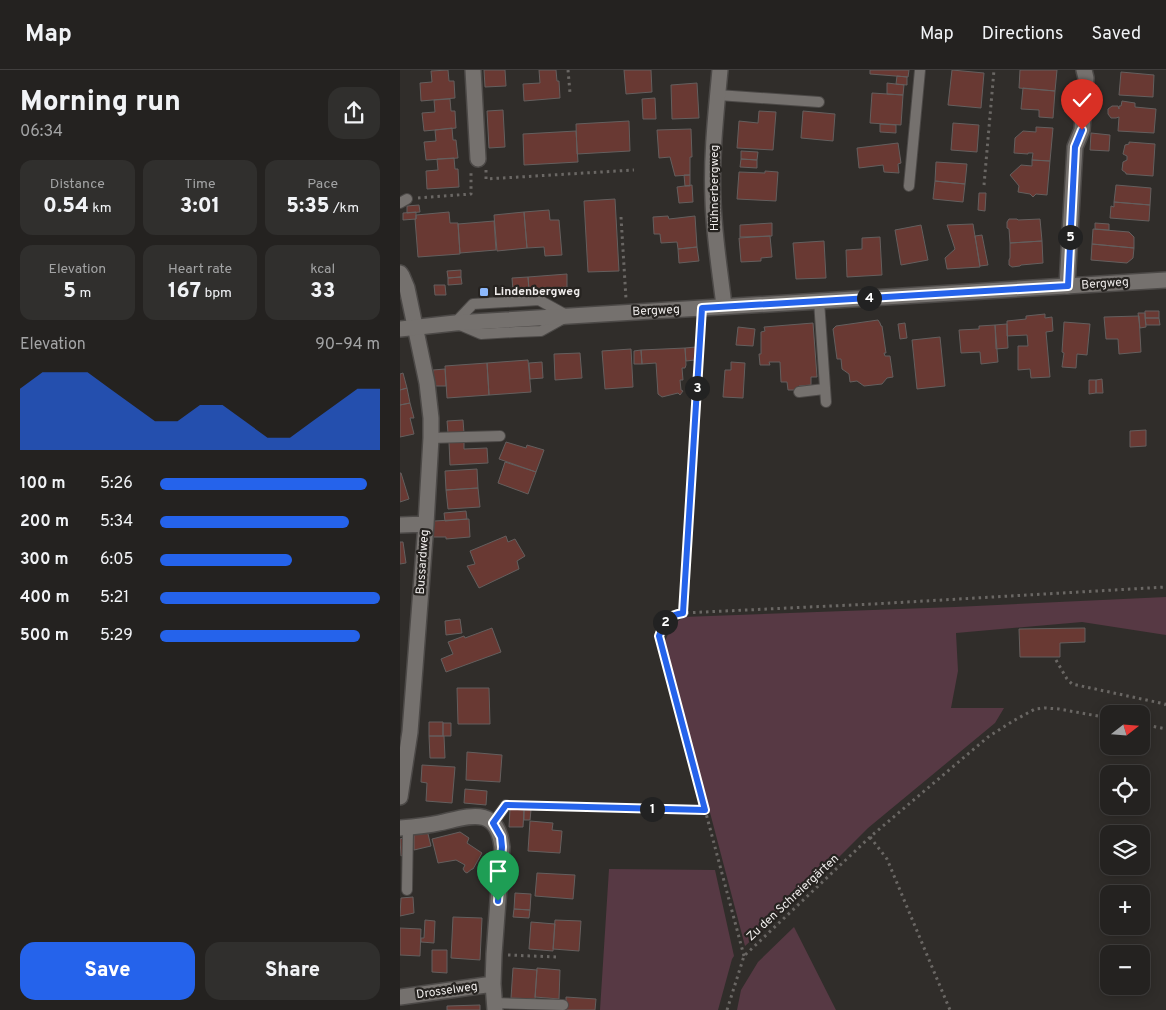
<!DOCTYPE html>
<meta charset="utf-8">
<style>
body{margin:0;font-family:Overpass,sans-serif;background:#302f2d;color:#f1f3f6;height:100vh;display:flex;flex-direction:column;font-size:19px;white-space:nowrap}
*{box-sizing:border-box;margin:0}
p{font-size:16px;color:#a3a4a5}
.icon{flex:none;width:28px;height:28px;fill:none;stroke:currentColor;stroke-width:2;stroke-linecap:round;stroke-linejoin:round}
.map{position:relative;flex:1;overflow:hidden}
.sheet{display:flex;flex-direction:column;background:#242220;width:400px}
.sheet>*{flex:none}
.needle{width:32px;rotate:73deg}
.fabs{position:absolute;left:700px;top:635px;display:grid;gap:10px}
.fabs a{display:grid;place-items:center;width:50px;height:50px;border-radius:10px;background:#242220;box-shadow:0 2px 12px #0003,0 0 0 1px #413f3e;font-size:25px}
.pin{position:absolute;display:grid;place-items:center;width:42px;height:42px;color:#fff;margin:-51px -21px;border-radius:50% 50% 50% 0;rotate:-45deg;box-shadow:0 0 5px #0007}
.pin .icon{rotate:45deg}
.km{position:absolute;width:25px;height:25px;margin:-12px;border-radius:50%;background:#222;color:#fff;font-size:14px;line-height:25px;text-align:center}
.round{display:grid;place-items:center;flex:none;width:52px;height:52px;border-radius:15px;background:#302f2d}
.summary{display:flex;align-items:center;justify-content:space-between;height:85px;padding:0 20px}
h1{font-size:28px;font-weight:800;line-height:38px}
.metrics{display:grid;grid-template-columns:repeat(3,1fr);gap:8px;height:85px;padding:5px 20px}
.metrics div{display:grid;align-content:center;border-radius:12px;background:#302f2d;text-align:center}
.metrics b{font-size:21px;font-weight:800}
.metrics small{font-size:14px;font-weight:400}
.metrics p{font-size:14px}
.chart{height:140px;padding:10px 20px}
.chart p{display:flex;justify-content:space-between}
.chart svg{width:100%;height:90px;margin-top:5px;fill:#2563eb;opacity:.7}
.action{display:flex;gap:10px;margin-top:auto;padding:10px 20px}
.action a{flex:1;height:58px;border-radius:15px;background:#2563eb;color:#fff;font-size:20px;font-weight:800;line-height:58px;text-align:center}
.action a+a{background:#302f2d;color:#f1f3f6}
ul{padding:0 20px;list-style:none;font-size:16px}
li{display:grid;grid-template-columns:80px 60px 1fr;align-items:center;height:38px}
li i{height:12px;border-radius:6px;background:#2563eb}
header{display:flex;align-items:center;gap:30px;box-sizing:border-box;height:70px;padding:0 25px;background:#242220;border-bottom:1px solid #413f3e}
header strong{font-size:24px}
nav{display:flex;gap:28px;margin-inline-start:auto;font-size:18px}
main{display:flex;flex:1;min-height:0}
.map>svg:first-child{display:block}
</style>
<header>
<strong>Map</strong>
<nav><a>Map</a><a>Directions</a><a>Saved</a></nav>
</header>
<main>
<section class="sheet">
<div class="summary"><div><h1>Morning run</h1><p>06:34</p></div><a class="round"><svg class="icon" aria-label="share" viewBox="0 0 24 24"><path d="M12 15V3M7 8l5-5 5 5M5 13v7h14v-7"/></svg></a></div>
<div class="metrics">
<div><p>Distance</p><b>0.54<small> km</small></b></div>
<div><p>Time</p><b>3:01</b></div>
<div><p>Pace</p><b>5:35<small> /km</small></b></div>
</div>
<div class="metrics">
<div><p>Elevation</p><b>5<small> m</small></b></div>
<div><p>Heart rate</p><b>167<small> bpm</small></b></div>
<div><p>kcal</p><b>33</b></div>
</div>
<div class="chart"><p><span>Elevation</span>90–94 m</p>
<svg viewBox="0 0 160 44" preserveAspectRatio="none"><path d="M0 44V14L10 6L20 6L30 6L40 14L50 22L60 30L70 30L80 22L90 22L100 30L110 38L120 38L130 30L140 22L150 14L160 14V44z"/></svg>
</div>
<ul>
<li><b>100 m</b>5:26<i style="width:94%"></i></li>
<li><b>200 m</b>5:34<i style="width:86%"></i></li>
<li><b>300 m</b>6:05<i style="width:60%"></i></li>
<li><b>400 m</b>5:21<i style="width:100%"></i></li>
<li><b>500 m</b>5:29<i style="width:91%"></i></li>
</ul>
<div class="action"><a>Save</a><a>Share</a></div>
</section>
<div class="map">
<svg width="766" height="940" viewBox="0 0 766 940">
<rect width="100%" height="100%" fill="#302d2a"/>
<path fill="#573944" d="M 766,527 L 766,565 L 682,552 L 556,563 L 558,601 L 551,638 L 604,638 L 595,653 L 468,758 L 398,828 L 345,876 L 265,571 L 273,553 L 276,553 L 283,547 L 555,537 Z
M 209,799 L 315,800 L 334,886 L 332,889 L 318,940 L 200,940 Z
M 394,857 L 436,940 L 337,940 L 341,920 L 358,892 Z"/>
<path fill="#693933" stroke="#645f5e" d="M 48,0 L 49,11 L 54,11 L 55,28 L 21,31 L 20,13 L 32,12 L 31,1 Z
M 84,0 L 105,0 L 106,16 L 85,17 Z
M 139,0 L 156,0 L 157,11 L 159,11 L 160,28 L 124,31 L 123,14 L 140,13 Z
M 224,0 L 251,0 L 252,22 L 226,24 Z
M 470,0 L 509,0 L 508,7 L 470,4 Z
M 552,0 L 584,3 L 581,38 L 548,35 Z
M 620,0 L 657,0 L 655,21 L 619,18 Z
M 721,2 L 754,5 L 753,27 L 719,25 Z
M 497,6 L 507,7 L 507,15 L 496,14 Z
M 297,13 L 299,48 L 272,49 L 271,15 Z
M 487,13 L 504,15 L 503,25 L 487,24 Z
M 623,18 L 655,21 L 653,48 L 639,47 L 639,40 L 621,39 Z
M 472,23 L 503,25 L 501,55 L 470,53 Z
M 255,28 L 256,49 L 243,49 L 242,29 Z
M 50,29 L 51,41 L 55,41 L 56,58 L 24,61 L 22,43 L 35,42 L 34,30 Z
M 722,31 L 735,33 L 735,37 L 756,39 L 754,63 L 718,61 L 719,47 L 716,48 L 711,48 L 708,44 L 708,39 L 712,36 L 718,36 L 719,39 L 719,36 L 721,36 Z
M 103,40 L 105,77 L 89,78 L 87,41 Z
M 359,41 L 376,42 L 373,80 L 337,78 L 339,51 L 358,53 Z
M 403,41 L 435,44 L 433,71 L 401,68 Z
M 229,51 L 230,81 L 177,84 L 176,54 Z
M 553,53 L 579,55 L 577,82 L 551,80 Z
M 480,54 L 496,55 L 496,63 L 480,62 Z
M 636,57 L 653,58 L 650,91 L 632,90 L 633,83 L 628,83 L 628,84 L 614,83 L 615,68 L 623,61 L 636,62 Z
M 52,58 L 53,70 L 56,70 L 58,88 L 26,90 L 24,72 L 36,71 L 35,60 Z
M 291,59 L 292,87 L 290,87 L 290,105 L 275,106 L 270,87 L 259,88 L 257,60 Z
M 176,61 L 178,92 L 124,95 L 123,64 Z
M 691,63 L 710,65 L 709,81 L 690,80 Z
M 729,72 L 755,74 L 753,106 L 726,104 L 726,103 L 722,100 L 723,92 L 727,90 L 727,86 L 723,84 L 725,75 L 729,74 Z
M 498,73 L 501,93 L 498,94 L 499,103 L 484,102 L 483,95 L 459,98 L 457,78 Z
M 341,81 L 358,82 L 357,90 L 341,89 Z
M 54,88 L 55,99 L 58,99 L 59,117 L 27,119 L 26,101 L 38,100 L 37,89 Z
M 341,89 L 357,90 L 357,98 L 340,97 Z
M 632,90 L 650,91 L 647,125 L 636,124 L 633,127 L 630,124 L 618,122 L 619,116 L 610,105 L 621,95 L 632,96 Z
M 536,92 L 567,94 L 565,114 L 535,111 Z
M 365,101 L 378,102 L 376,131 L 337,129 L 339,102 L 365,103 Z
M 284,105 L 290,105 L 290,116 L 285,116 Z
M 535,111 L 565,114 L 563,132 L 533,129 Z
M 292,115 L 293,132 L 279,133 L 277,117 Z
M 716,115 L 751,118 L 750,135 L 714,132 Z
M 579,123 L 586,123 L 585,141 L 578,140 Z
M 215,129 L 219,201 L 188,202 L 184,131 Z
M 714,132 L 750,135 L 749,151 L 710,148 L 711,136 L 714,137 Z
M 19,135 L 20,142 L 7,143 L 7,136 Z
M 149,140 L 150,150 L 159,150 L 162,185 L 145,186 L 144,177 L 127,178 L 124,142 Z
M 16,142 L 16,149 L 3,150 L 3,143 Z
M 49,142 L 50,153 L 58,153 L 60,184 L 18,187 L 15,149 L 16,149 L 16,145 Z
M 124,142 L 127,178 L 97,181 L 94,145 Z
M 268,146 L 269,149 L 295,146 L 297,177 L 278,179 L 277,172 L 261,173 L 260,164 L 254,164 L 253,147 Z
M 609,149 L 617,149 L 618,150 L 640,149 L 642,171 L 610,173 L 609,159 L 607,158 L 607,152 Z
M 94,151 L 96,180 L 60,183 L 58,154 Z
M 372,153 L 372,166 L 340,167 L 340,155 Z
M 695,153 L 709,154 L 709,160 L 695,159 Z
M 573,154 L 580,197 L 547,199 L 545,188 L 555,179 L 547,155 Z
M 521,155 L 528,190 L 501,195 L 495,160 Z
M 693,159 L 729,162 L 734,167 L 734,178 L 692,174 Z
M 582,165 L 588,195 L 580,196 L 575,166 Z
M 370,166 L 372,187 L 361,188 L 361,191 L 341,192 L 339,168 Z
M 480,167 L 482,205 L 447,207 L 446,180 L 462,179 L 462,168 Z
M 424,171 L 426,208 L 396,209 L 393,173 Z
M 642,171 L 643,193 L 621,195 L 620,196 L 612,197 L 609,195 L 609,190 L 610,188 L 610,173 Z
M 692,174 L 734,178 L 733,188 L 727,193 L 691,190 Z
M 297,177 L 299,191 L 279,193 L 278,179 Z
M 61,200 L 61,207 L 48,208 L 47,201 Z
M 167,204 L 167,217 L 129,220 L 128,207 Z
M 61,207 L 62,214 L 48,215 L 48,208 Z
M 128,207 L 129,220 L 113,221 L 112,208 Z
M 34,215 L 45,215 L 46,225 L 35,225 Z
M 745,241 L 759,241 L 759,248 L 745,248 Z
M 738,243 L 745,243 L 746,257 L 740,258 Z
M 645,244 L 645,248 L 652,247 L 653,261 L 646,262 L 650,307 L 631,308 L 630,299 L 618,300 L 618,276 L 628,276 L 627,265 L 607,266 L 607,251 L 626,249 L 626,246 Z
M 739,246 L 741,282 L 719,284 L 718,269 L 706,269 L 704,247 Z
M 745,248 L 759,248 L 760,255 L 746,255 Z
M 478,250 L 480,253 L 481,256 L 482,256 L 486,283 L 484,283 L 485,286 L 490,286 L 493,307 L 487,308 L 482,314 L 464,316 L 457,311 L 450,312 L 449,304 L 442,299 L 441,289 L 437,289 L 433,259 L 436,256 Z
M 664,252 L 690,254 L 687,285 L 677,284 L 676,298 L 662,297 L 664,283 L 662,282 Z
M 413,253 L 417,307 L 411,307 L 411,315 L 399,316 L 399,320 L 388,320 L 387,312 L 381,312 L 380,292 L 369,292 L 370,295 L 360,295 L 359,284 L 361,284 L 361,262 L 365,261 L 364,257 Z
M 505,253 L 507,268 L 500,269 L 498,254 Z
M 607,254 L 608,278 L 596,279 L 595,255 Z
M 595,255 L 598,292 L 581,294 L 580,282 L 561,283 L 559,260 L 579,259 L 579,256 Z
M 338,257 L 355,259 L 353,276 L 336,275 Z
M 540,267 L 545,316 L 517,319 L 512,270 Z
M 296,277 L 295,290 L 286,291 L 285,278 Z
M 285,278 L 286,295 L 285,298 L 282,298 L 283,310 L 280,310 L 281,320 L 283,321 L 280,325 L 278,323 L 262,327 L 258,324 L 256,293 L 242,294 L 241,280 Z
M 231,279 L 233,317 L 205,319 L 202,281 Z
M 241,280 L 242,294 L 234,294 L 234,281 Z
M 180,283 L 182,308 L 155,310 L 154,284 Z
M 128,290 L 131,322 L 89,325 L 87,293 Z
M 142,292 L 143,308 L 130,309 L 129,293 Z
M 331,292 L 345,293 L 343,328 L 323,327 L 325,300 L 331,300 Z
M 87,293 L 89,325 L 47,328 L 45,296 Z
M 45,299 L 46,316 L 34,316 L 33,300 Z
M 3,303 L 7,318 L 0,320 L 0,304 Z
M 702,309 L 703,323 L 696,323 L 696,310 Z
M 689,310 L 696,310 L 696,323 L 689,324 Z
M 7,318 L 10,333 L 0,335 L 0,320 Z
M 10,333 L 14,348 L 10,348 L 14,364 L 0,367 L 0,335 Z
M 63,350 L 64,363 L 48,363 L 47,351 Z
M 746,360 L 746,376 L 730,377 L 730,361 Z
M 64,371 L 64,379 L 87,378 L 88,393 L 50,395 L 49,372 Z
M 106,372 L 126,378 L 127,375 L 144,380 L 136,402 L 99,389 Z
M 105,392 L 136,402 L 128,424 L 98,413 Z
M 77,399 L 78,418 L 46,420 L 45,401 Z
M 0,403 L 1,403 L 9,429 L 0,432 Z
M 78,418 L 80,437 L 48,439 L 46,420 Z
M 66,441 L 67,449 L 45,451 L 44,443 Z
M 69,449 L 70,467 L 46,469 L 46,467 L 32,467 L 34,451 Z
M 106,466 L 108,472 L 115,469 L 125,486 L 117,491 L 119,499 L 79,518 L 67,496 L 75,494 L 70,481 Z
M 0,472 L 3,472 L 6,493 L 0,494 Z
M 60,549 L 62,563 L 46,565 L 45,551 Z
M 92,558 L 101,582 L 46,602 L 41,589 L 53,584 L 48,572 L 64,566 L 65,568 Z
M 685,558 L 685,572 L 660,573 L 660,587 L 620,587 L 619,559 Z
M 57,618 L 89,618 L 90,654 L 58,654 Z
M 29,652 L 43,652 L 43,666 L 29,666 Z
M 43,653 L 51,653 L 51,666 L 43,666 Z
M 29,666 L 44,666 L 45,688 L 30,688 Z
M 67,682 L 102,685 L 100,712 L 66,710 Z
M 22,695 L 55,697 L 52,733 L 26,731 L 27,713 L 21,712 Z
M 65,719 L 87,721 L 86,735 L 64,733 Z
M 110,739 L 124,740 L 123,757 L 109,757 Z
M 124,740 L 131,740 L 130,750 L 124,750 Z
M 130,751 L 153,753 L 152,760 L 162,761 L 160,783 L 128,781 Z
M 27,760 L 31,776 L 14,780 L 14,763 Z
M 60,762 L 69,768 L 67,773 L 82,783 L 73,799 L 72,799 L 67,803 L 65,802 L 63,799 L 65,795 L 56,790 L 38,793 L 32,769 Z
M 3,768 L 3,785 L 1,786 L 0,769 Z
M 137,803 L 175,805 L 173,829 L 135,826 Z
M 115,823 L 131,824 L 130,840 L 114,839 Z
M 13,827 L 14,843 L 0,846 L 1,828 Z
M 114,839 L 130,840 L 129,848 L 113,847 Z
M 53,847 L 82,848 L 80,890 L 51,888 Z
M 25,850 L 35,851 L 34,873 L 21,872 L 21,868 L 24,868 Z
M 155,850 L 181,851 L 179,881 L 153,879 Z
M 131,852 L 155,854 L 153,881 L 129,879 Z
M 0,858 L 21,859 L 20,886 L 0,885 Z
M 32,880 L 47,880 L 47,903 L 32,902 Z
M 113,898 L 137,900 L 135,929 L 111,928 Z
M 137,898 L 160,900 L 159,929 L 135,927 Z
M 166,927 L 196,929 L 195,940 L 166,940 Z
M 80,935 L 80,940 L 47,940 L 47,936 Z"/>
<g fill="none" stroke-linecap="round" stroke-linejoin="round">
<g stroke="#4c4947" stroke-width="12">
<path id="lane" d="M 318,25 L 419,32
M 509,116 L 520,0
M 0,133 L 7,129
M 139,230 L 168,246 L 141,261 L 116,262 L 81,264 L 55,253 L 73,234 Z
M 419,231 L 426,332
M 399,322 L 424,319
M 31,368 L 100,366
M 93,753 L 106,735
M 7,820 L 8,757
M 95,933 L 163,935"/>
</g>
<g stroke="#4c4947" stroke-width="18">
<path id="street" d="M 73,0 L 78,89
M 320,0 C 316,43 311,87 313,130 C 314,166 320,201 324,236
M 0,203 L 2,206 L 7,218 L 27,313 L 31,348 L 31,368 L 26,454 L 10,662 L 0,727
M 667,216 L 675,77 L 682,60 L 686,8 L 684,0
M 0,455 L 26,454
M 0,758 C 13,757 26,756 39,753 C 68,747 97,734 102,777 L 94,884 L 93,914 L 0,927
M 93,914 L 95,940"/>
</g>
<g stroke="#4c4947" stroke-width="18">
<path id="secondary" d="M 0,259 L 55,253 L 766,210"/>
</g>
<path stroke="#6a6764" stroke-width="3" stroke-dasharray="2.5 4" stroke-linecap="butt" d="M 168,0 L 170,23
M 86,100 L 86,109 L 234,100
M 584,115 L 594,0
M 18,128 L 71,124 L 71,102
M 221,147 L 226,229
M 283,543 L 301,251
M 656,590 L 667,609 L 672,614 L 765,634 L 766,636
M 741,654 L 766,659
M 117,735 L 305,740
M 470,767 L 487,789 L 550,940
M 108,885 L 157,887
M 344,886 L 259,567 C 265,551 265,546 283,543 L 473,534 L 766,517
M 327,940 L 344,886 L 470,767 L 588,667 L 613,651 L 635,639 L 645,638 L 659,639 L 709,648"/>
<use href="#lane" stroke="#75716e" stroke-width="10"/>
<use href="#street" stroke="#75716e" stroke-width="15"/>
<use href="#secondary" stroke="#75716e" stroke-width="15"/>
</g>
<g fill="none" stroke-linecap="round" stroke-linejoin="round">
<g stroke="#fff" stroke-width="10">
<path id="route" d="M 98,831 L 102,777 L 101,767 L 93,753 L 106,735 L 305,740 L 259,566 C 265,551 265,546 283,543 L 302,238 L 668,216 L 675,77 L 682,60"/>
</g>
<use href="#route" stroke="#2563eb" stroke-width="6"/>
</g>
<rect fill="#8db9fc" stroke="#262320" stroke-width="2" x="79" y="217" width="10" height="10" rx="2.5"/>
<g text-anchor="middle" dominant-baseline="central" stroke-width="4.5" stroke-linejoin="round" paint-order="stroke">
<g font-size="12" fill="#f0edec" stroke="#262320">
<text transform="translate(315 118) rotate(-90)">Hühnerbergweg</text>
<text transform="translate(705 214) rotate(-4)">Bergweg</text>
<text transform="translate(256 241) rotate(-3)">Bergweg</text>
<text transform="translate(23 492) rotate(-86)">Bussardweg</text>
<text transform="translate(393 828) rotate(-43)">Zu den Schreiergärten</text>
<text transform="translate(47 921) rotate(-8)">Drosselweg</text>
</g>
<g font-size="12" font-weight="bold" fill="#f0edec" stroke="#262320" text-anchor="start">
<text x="94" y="222">Lindenbergweg</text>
</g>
</g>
</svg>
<div class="fabs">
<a><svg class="needle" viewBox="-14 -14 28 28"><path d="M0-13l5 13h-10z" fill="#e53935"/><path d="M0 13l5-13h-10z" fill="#a3a4a5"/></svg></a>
<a><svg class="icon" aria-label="locate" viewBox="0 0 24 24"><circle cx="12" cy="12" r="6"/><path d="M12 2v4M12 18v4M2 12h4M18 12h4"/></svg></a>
<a><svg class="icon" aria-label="layers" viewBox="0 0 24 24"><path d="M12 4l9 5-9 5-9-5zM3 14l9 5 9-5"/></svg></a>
<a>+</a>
<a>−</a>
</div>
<div class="pin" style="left:98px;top:831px;background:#1e9e55"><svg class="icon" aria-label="arrive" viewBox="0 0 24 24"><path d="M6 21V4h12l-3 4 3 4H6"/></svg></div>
<div class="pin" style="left:682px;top:60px;background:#d93025"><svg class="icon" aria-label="check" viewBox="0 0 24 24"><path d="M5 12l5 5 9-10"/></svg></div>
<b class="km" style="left:252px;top:739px">1</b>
<b class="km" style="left:265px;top:552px">2</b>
<b class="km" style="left:297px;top:318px">3</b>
<b class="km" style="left:469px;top:228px">4</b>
<b class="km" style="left:670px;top:167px">5</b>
</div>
</main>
